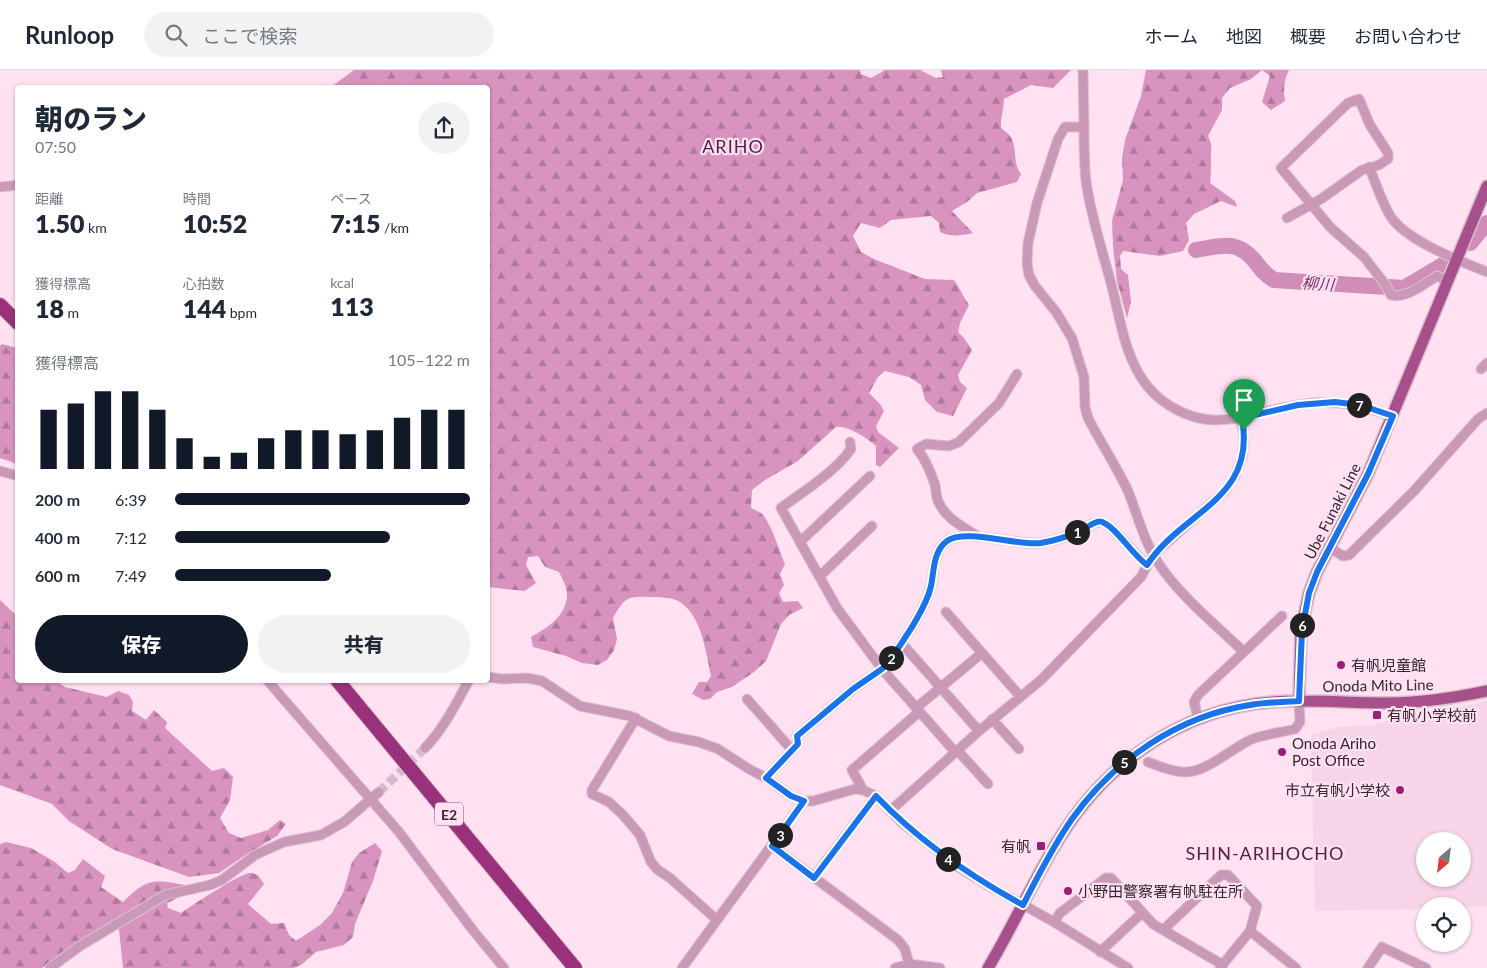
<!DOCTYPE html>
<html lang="ja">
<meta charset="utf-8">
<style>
body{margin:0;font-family:Lato,"Noto Sans JP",sans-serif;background:#f2f2f3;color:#1f2937;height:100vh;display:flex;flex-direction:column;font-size:19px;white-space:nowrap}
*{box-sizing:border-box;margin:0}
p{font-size:16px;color:#747a83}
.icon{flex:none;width:28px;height:28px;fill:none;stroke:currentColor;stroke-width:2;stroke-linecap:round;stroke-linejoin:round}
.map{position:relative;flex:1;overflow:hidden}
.drawer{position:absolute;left:15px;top:15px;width:475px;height:598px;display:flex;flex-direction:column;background:#fff;border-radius:5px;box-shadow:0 1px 4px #0004}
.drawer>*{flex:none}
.needle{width:32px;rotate:208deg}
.controls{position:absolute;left:1416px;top:762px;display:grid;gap:10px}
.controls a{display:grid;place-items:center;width:55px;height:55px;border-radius:50%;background:#fff;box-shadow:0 1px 4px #0004;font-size:25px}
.pin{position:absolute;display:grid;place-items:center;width:42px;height:42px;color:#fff;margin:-51px -21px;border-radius:50% 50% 50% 0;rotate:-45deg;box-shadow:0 0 5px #0007}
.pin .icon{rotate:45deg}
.km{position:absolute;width:25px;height:25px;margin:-12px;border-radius:50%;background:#222;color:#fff;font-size:14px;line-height:25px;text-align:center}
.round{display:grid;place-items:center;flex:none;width:52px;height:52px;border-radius:26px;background:#f2f2f3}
.head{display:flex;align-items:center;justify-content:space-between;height:85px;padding:0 20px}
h1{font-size:28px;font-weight:800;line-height:38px}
.metrics{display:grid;grid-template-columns:repeat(3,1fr);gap:8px;height:85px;padding:5px 20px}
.metrics div{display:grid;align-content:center}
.metrics b{font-size:25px;font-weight:800}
.metrics small{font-size:14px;font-weight:400}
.metrics p{font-size:14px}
.chart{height:140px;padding:10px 20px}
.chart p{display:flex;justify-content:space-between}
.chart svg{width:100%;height:90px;margin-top:5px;stroke:#111827;stroke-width:6}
.button{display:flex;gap:10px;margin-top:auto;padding:10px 20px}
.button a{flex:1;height:58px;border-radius:30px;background:#111827;color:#fff;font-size:20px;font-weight:800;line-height:58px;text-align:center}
.button a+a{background:#f2f2f3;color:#1f2937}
ul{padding:0 20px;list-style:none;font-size:16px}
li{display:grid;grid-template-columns:80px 60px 1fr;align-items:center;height:38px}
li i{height:12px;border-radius:6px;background:#111827}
header{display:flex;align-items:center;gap:30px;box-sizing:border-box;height:70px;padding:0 25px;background:#fff;border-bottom:1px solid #e0e1e3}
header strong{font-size:24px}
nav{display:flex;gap:28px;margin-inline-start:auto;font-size:18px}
.search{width:350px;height:45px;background:#f2f2f3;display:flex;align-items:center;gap:12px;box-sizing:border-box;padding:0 18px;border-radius:28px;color:#747a83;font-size:19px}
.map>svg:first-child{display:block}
</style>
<header>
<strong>Runloop</strong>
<div class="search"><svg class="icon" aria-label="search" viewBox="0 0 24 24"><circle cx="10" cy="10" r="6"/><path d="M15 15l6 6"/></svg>ここで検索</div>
<nav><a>ホーム</a><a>地図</a><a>概要</a><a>お問い合わせ</a></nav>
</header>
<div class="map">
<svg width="1487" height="898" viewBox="0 0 1487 898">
<defs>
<pattern id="forest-firs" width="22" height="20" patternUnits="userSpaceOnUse" patternTransform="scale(1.25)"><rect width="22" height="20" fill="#d894bf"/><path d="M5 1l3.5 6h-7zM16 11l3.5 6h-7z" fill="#b0799c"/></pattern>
</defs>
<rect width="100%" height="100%" fill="#ffe1f2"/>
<path fill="#f8d4e9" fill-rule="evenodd" d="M 1487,630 L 1487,837 L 1425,836 L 1425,839 L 1315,841 L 1311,668 L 1312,664 L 1339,657 L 1373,655 L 1409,645 L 1476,634 ZM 1425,771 L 1462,771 L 1462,809 L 1425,809 Z"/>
<path fill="url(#forest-firs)" d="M 354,0 L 860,0 L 861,4 L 871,8 L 885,0 L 920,0 L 936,8 L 943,7 L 941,0 L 1071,0 L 1053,18 L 1031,15 L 1004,29 C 1004,39 1000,48 1001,58 C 1003,60 1008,63 1010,66 C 1018,77 1012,93 1021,104 L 1017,112 L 977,123 L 967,132 L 952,141 L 973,163 C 962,166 950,167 940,162 L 939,153 L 931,146 L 891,150 L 880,158 L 861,153 L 853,166 L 861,182 L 874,189 L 925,209 L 954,210 C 960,218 963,227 969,235 L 960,253 L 958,262 L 964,268 L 972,280 L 958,305 L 960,312 L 967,318 L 953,346 L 937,342 L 925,330 L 921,315 L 909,307 L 885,301 L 878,307 L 869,323 L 880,334 L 884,341 L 876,356 L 878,362 L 899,378 L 880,397 L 876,395 L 876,376 C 867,368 847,355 836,357 L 798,391 L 765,410 L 752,420 L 751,438 C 754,440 759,441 762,444 C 771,453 779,480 785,494 L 780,504 L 784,515 L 779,523 L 783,532 L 798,531 L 803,538 L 789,545 L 781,554 L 766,591 L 754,602 L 732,617 L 717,622 L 710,629 L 703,630 L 692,624 L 699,612 L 707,612 L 711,606 C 706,582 702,547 680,532 C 672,527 659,527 649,527 C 626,526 625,528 613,548 L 617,569 L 614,580 L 607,590 L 598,595 L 582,593 L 566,586 L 533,577 L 531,567 C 547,558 567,546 567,524 C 567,517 562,508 559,502 L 545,497 L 538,486 L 528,487 L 526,495 L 536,513 L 525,521 L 488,517 L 488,18 L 331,17 Z
M 1146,0 L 1262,0 L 1251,9 L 1230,18 L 1222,28 L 1222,40 L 1208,66 C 1214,80 1210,79 1211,91 C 1211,99 1211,105 1210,113 L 1235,131 L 1237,137 L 1221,131 L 1194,144 L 1186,153 L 1189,170 L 1183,181 L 1160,186 L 1123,181 L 1120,186 L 1121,199 L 1128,205 L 1131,232 L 1127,248 L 1117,211 L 1113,176 L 1112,151 L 1123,110 L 1122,88 L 1125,70 L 1141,26 Z
M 1262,0 L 1289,0 C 1284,10 1283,20 1285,31 L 1271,40 L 1262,32 L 1270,6 Z
M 2,274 L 17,278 L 17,394 L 0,388 L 0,276 Z
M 0,530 L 17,546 L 18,610 L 55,610 L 65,617 L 107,627 L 118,621 L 129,625 L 133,632 L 132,641 L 146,650 L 154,640 L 167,652 L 165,658 L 212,701 L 224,698 L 233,707 L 230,730 L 220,748 L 229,763 L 241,768 L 268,760 L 280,750 L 286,754 L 277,766 L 244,786 L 219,803 L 189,807 L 112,779 L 69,751 L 52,734 L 0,715 Z
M 6,772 L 31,778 L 55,792 L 68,803 L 75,800 L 83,789 L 105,806 L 101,817 L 123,832 C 147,808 153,809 185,815 L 182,826 L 167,833 L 168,838 L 181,843 C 191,836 241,803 250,803 C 253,803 255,804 258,805 L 264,814 L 248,834 L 271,854 L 284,853 L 289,865 L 296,871 L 320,855 L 332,843 L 343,823 L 352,792 L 359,783 L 375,773 L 382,781 L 373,811 L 355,854 L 353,867 L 344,875 L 316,882 L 301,895 L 294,898 L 123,898 L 119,860 L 109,854 L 64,881 L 42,898 L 0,898 L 0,774 Z"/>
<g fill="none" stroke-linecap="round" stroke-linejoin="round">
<path stroke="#d08db8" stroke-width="16" d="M 1470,173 L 1487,153
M 1196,180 C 1220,176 1236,169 1254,190 C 1260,198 1265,205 1274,210 L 1404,218 L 1446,193"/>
<path stroke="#d6bccb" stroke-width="9" stroke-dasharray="9 4.5" stroke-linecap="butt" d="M 379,722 L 425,678"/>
<g stroke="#dac0cf" stroke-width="11">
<path id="minor" d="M 1083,0 L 1084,57 L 1065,57 L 1058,69 L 1037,133 L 1028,173 L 1027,194 L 1029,205 L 1035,216 L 1056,242 L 1072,268 L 1084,307 L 1085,337 L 1088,348 C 1101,373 1116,396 1128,421 C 1138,446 1144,472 1159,494 C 1179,525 1217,556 1244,582
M 1084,57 C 1084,75 1084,93 1086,111 C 1091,148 1104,185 1113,221 C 1121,254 1126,290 1148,317 C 1164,336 1189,349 1214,350 C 1237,350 1259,343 1281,338 C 1327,328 1349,332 1393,346
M 1369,97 C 1376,113 1382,133 1391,147 C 1407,171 1460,191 1487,202
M 0,117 L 18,115
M 1287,148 L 1321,129 L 1362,100 L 1379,95 L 1388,89 L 1388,83 L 1370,55 L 1359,29 L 1348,33 L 1281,98 L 1331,158 L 1364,187 L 1385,214 L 1391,225 C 1406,229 1424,214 1437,206 L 1448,211
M 1481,299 L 1487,293
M 850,372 L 851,379 C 835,402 804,421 781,438 L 837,538 L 882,599 L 956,683
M 0,401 L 18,406
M 979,467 C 963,457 946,449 938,431 C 936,426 936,420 935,415 C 931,403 926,389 917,379 L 926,374 L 949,376 L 959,372 L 999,333 L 1017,304
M 800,472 L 870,406
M 1330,478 L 1343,486 L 1349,485 L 1414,421 L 1478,349 L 1487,343
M 820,506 L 872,456
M 946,542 L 1020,626
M 905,577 L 979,661
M 488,607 L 502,609 L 527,608 L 542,611 L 580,636 L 630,646 L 669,666 L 699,672 L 718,679 L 749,699 L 766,708 L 791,726 L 804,731 L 813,731 L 855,719 L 863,720 L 876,726 L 901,752 L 957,796 L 989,816 L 1054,852 L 1128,898
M 267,610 L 399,762 L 472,859 L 504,898
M 747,629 L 792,680
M 916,638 L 982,583
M 636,648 L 592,720 L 592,724 L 609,732 L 623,745 L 640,765 L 651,792 L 658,800 L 670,808 L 717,850
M 1198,648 L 1194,632 L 1198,625 L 1282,546
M 992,649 L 1019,679
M 425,678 C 444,658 456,634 469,610
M 958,681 L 988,714
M 1148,692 C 1159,696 1172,702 1185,702 C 1205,703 1231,679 1250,670 C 1264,664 1279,663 1295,659 L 1300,652 L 1299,631
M 766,708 L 798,674 L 797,666 L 853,619 L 882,599 L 889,592 C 902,572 926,539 931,516 C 934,502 933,481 947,471 C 965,458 1018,476 1041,473 C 1053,471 1069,466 1080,461 C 1086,458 1094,451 1101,452 C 1110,452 1137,487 1147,495
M 863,720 L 852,700 L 919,642
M 890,741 L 979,661 L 1041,610 L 1141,507 L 1153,485 L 1224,422 L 1235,406 L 1242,388 L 1244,371 L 1242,348
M 772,776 L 898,870 L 905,879 L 909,894
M 814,807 L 876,726
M 1054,852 L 1060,843 L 1106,808 L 1111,808 L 1153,854 L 1223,895
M 1163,860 L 1221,805 L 1228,805 L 1257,836 L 1250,861 L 1296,898
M 1100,882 L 1142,843
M 50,898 L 80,876 L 165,825 L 210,815 L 222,810 L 255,785 L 284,772 L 321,765 L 344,752 L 379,722
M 682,898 L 804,731
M 895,898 L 909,894 L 940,898
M 1220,898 L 1250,861
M 1368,898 L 1382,877 L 1426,898"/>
</g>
<g stroke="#dac0cf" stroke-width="14">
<path id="major" d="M 1299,631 L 1301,560 L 1309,523 L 1317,502 L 1368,404 L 1487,116
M 988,898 C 1014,855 1034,808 1061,766 C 1108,691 1183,639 1273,632 C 1310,629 1348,633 1386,633 C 1420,633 1454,628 1487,621"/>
</g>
<g stroke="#dac0cf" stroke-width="16">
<path id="highway" d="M 0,235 L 18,253
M 337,610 L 575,898"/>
</g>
<use href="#minor" stroke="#ca99b7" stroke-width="9"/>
<use href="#major" stroke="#a7508b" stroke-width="11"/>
<use href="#highway" stroke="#99327a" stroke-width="14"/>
</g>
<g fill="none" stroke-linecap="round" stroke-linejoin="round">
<g stroke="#fff" stroke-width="10">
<path id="route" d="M 1335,332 L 1360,335 L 1393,346 L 1368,404 L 1317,502 L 1309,523 L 1302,560 L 1299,631 C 1283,632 1266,632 1250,635 C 1178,646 1114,690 1072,749 C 1053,776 1038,806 1023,835 C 968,805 919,771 876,726 L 814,808 L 772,776 L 804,731 L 791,726 L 766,708 L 798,674 L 797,666 L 853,619 L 882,599 L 889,592 C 902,572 926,539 931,516 C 934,502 933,481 947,471 C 965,458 1017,476 1041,473 C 1053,471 1069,466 1080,461 C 1086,458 1091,454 1097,452 C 1100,451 1101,451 1104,453 C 1115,457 1134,486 1147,495 C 1183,440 1257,430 1242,348 L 1298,335 Z"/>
</g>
<use href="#route" stroke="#1a73e8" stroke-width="6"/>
</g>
<g fill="#991f78" stroke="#ffe1f2" stroke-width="2">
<circle cx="1341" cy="595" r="5"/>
<rect x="1372" y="640" width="10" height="10" rx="2.5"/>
<circle cx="1282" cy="682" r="5"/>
<circle cx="1400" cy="720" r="5"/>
<rect x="1036" y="771" width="10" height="10" rx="2.5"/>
<circle cx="1068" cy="821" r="5"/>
</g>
<g text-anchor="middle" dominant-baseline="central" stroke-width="4.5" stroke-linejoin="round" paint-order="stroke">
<rect fill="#ffe1f2" stroke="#706069" stroke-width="1" x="435" y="732.5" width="28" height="23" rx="4"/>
<g font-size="14" font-weight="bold" fill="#33282e">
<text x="449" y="744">E2</text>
</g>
<g font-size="15" fill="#33282e" stroke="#ffe1f2">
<text transform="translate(1332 441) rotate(-63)">Ube Funaki Line</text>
<text transform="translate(1378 615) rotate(-1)">Onoda Mito Line</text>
</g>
<g font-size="15" fill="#33282e" stroke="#ffe1f2" text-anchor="start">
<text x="1351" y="595">有帆児童館</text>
<text x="1387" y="645">有帆小学校前</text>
<text x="1292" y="673">Onoda Ariho<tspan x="1292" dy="17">Post Office</tspan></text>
<text x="1390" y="720" text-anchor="end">市立有帆小学校</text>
<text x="1031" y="776" text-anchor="end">有帆</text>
<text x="1078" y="821">小野田警察署有帆駐在所</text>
</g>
<g font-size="16" font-style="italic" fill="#7f3067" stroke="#ffe1f2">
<text transform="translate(1318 213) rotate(4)">柳川</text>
</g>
<g font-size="18" letter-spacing="1" fill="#561c44" stroke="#ffe1f2">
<text x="733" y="76">ARIHO</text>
<text x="1265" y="783">SHIN-ARIHOCHO</text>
</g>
</g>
</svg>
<div class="controls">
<a><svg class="needle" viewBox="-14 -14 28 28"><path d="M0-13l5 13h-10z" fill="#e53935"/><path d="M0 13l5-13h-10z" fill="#747a83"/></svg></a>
<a><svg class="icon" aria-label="locate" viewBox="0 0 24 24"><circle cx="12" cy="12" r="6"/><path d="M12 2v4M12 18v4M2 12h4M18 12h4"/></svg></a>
</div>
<div class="pin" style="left:1244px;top:360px;background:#1e9e55"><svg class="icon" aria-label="arrive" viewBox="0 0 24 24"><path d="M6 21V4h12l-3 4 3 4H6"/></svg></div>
<b class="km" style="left:1077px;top:462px">1</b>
<b class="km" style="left:891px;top:588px">2</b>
<b class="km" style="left:780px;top:765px">3</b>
<b class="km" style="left:948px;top:789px">4</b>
<b class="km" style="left:1124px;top:692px">5</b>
<b class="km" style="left:1302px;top:555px">6</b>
<b class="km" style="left:1359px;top:335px">7</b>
<section class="drawer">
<div class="head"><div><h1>朝のラン</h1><p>07:50</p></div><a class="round"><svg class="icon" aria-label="share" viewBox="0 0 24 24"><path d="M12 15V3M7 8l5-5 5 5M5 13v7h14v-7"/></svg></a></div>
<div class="metrics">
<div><p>距離</p><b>1.50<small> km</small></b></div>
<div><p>時間</p><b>10:52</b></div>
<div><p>ペース</p><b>7:15<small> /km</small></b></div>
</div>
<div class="metrics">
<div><p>獲得標高</p><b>18<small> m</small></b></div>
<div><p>心拍数</p><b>144<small> bpm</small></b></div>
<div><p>kcal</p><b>113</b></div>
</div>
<div class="chart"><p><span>獲得標高</span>105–122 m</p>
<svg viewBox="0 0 160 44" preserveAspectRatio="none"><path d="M5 44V15M15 44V12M25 44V6M35 44V6M45 44V15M55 44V29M65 44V38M75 44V36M85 44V29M95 44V25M105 44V25M115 44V27M125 44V25M135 44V19M145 44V15M155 44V15"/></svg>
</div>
<ul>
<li><b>200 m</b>6:39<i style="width:100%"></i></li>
<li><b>400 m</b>7:12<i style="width:73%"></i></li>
<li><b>600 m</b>7:49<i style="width:53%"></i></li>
</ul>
<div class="button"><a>保存</a><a>共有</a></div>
</section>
</div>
